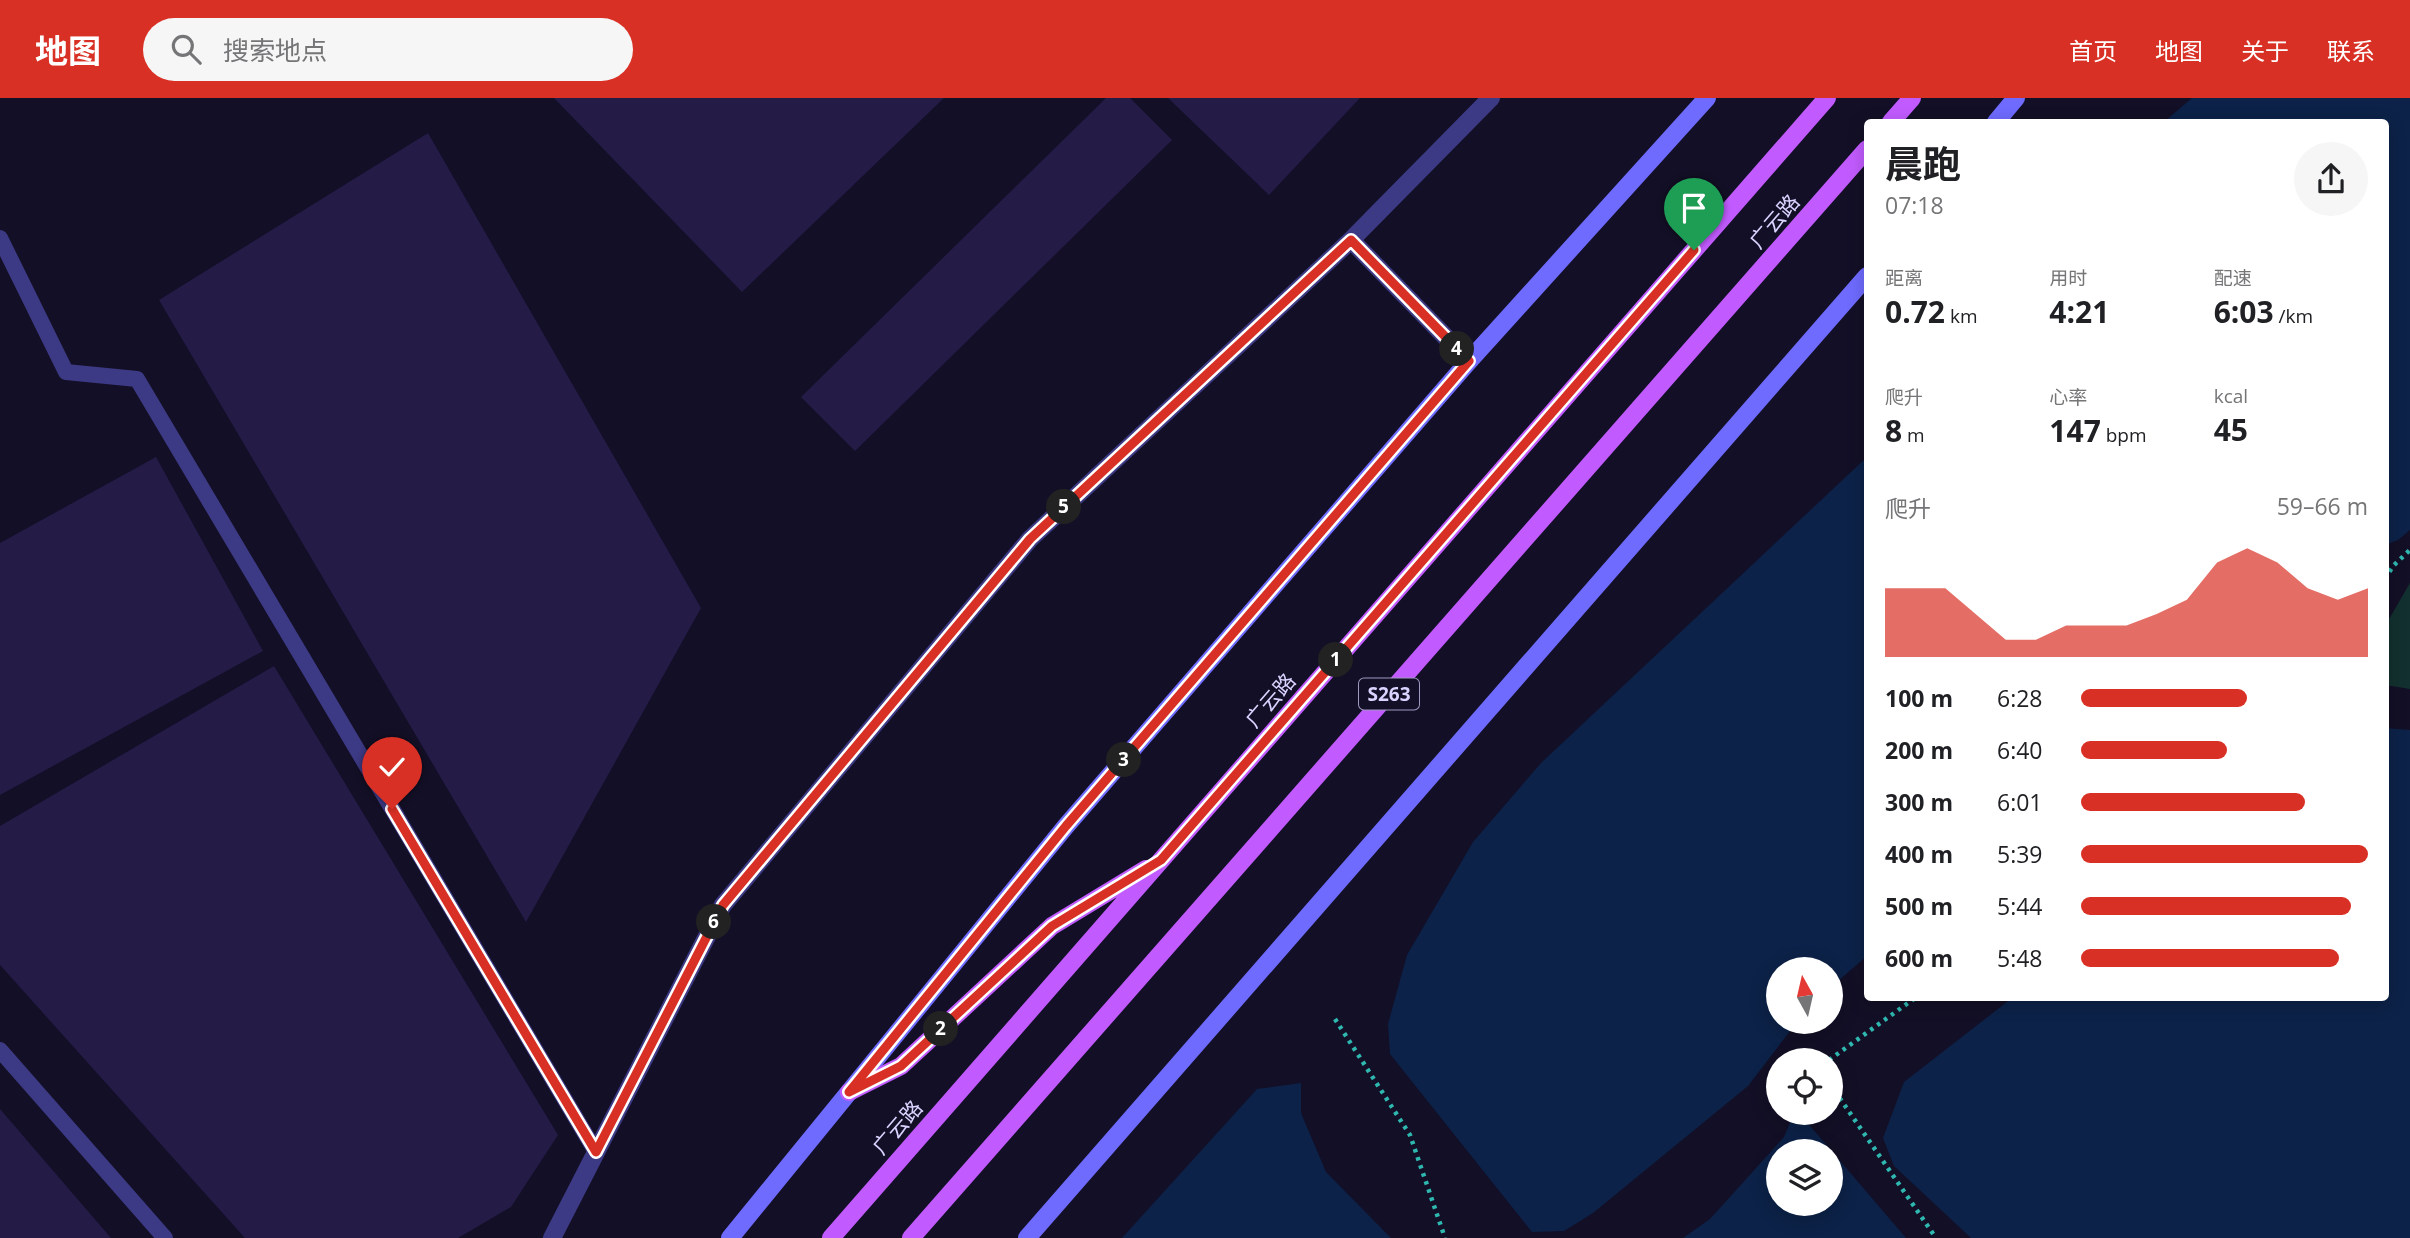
<!DOCTYPE html>
<html lang="zh">
<meta charset="utf-8">
<style>
body{margin:0;font-family:"Open Sans","Noto Sans SC",sans-serif;background:#f6f6f6;color:#202124;height:100vh;display:flex;flex-direction:column;font-size:26px;white-space:nowrap}
*{box-sizing:border-box;margin:0}
p{font-size:23px;color:#757577}
.icon{flex:none;width:38px;height:38px;fill:none;stroke:currentColor;stroke-width:2;stroke-linecap:round;stroke-linejoin:round}
.map{position:relative;flex:1;overflow:hidden}
.panel{position:absolute;left:1864px;top:21px;width:525px;height:882px;display:flex;flex-direction:column;background:#fff;border-radius:7px;box-shadow:0 4px 18px #0003}
.panel>*{flex:none}
.needle{width:46px;rotate:352deg}
.tools{position:absolute;left:1766px;top:859px;display:grid;gap:14px}
.tools a{display:grid;place-items:center;width:77px;height:77px;border-radius:50%;background:#fff;box-shadow:0 4px 18px #0003;font-size:35px}
.pin{position:absolute;display:grid;place-items:center;width:60px;height:60px;color:#fff;margin:-72px -30px;border-radius:50% 50% 50% 0;rotate:-45deg;box-shadow:0 0 7px #0007}
.pin .icon{rotate:45deg}
.km{position:absolute;width:35px;height:35px;margin:-18px;border-radius:50%;background:#222;color:#fff;font-size:19px;line-height:35px;text-align:center}
.round{display:grid;place-items:center;flex:none;width:74px;height:74px;border-radius:37px;background:#f6f6f6}
.summary{display:flex;align-items:center;justify-content:space-between;height:119px;padding:0 21px}
h1{font-size:38px;font-weight:700;line-height:52px}
.metrics{display:grid;grid-template-columns:repeat(3,1fr);gap:10px;height:119px;padding:7px 21px}
.metrics div{display:grid;align-content:center}
.metrics b{font-size:30px;font-weight:700}
.metrics small{font-size:19px;font-weight:400}
.metrics p{font-size:19px}
.chart{height:196px;padding:14px 21px}
.chart p{display:flex;justify-content:space-between}
.chart svg{width:100%;height:126px;margin-top:7px;fill:#d93025;opacity:.7}
ul{padding:0 21px;list-style:none;font-size:23px}
li{display:grid;grid-template-columns:112px 84px 1fr;align-items:center;height:52px}
li i{height:18px;border-radius:9px;background:#d93025}
header{display:flex;align-items:center;gap:42px;box-sizing:border-box;height:98px;padding:0 35px;background:#d93025;color:#fff}
header strong{font-size:33px}
nav{display:flex;gap:38px;margin-inline-start:auto;font-size:24px}
.search{width:490px;height:63px;background:#f6f6f6;display:flex;align-items:center;gap:18px;box-sizing:border-box;padding:0 24px;border-radius:38px;color:#757577;font-size:26px}
.map>svg:first-child{display:block}
</style>
<header>
<strong>地图</strong>
<div class="search"><svg class="icon" aria-label="search" viewBox="0 0 24 24"><circle cx="10" cy="10" r="6"/><path d="M15 15l6 6"/></svg>搜索地点</div>
<nav><a>首页</a><a>地图</a><a>关于</a><a>联系</a></nav>
</header>
<div class="map">
<svg width="2410" height="1140" viewBox="0 0 2410 1140">
<rect width="100%" height="100%" fill="#130f26"/>
<path fill="#12302f" d="M 2410,485 L 2410,591 L 2385,587 L 2385,528 Z"/>
<path fill="#0c2248" fill-rule="evenodd" d="M 2192,0 L 2410,0 L 2410,432 L 2398,442 L 2385,447 L 2385,24 L 2164,24 Z
M 1867,359 L 1867,858 L 1831,889 L 1830,872 L 1778,872 L 1778,924 L 1797,924 L 1748,988 L 1593,1115 L 1564,1133 L 1532,1134 L 1390,956 L 1388,926 L 1407,857 L 1473,744 L 1541,665 Z
M 2385,630 L 2410,632 L 2410,1140 L 1971,1140 L 1894,1068 L 1883,1040 L 1904,984 L 2012,900 L 2385,900 Z
M 1301,985 L 1301,1015 L 1326,1074 L 1391,1140 L 1122,1140 L 1257,991 Z
M 1794,1015 L 1799,1015 L 1906,1140 L 1683,1140 L 1710,1121 L 1784,1039 ZM 1778,1054 L 1830,1054 L 1830,1106 L 1778,1106 Z"/>
<path fill="#241b47" d="M 554,0 L 944,0 L 742,194 Z
M 1106,0 L 1130,0 L 1172,42 L 855,353 L 801,299 Z
M 1168,0 L 1360,0 L 1269,97 Z
M 428,35 L 701,510 L 526,824 L 159,202 Z
M 156,359 L 263,553 L 0,697 L 0,445 Z
M 274,568 L 558,1037 L 511,1109 L 458,1140 L 245,1140 L 0,867 L 0,728 Z
M 0,1011 L 111,1140 L 0,1140 Z"/>
<g fill="none" stroke-linecap="round" stroke-linejoin="round">
<path stroke="#2fb8b0" stroke-width="4.5" stroke-dasharray="3.5 5" stroke-linecap="butt" d="M 2385,481 L 2393,468 L 2410,452
M 1335,921 L 1410,1037 L 1445,1140
M 1829,962 L 1915,900
M 1830,986 L 1936,1140"/>
<path stroke="#3d3a85" stroke-width="16" d="M 0,140 L 66,274 L 137,281 L 596,1054
M 0,952 L 165,1140"/>
<path stroke="#3d3a85" stroke-width="18" d="M 1351,142 L 1469,263
M 552,1140 L 723,807 L 1030,441 L 1351,142 L 1491,0"/>
<path stroke="#6f6bff" stroke-width="18" d="M 1996,24 L 2016,0
M 730,1140 L 1066,728 L 1469,263 L 1707,0
M 1027,1140 L 1867,178"/>
<path stroke="#c25bff" stroke-width="18" d="M 1891,24 L 1912,0
M 849,994 L 901,968 L 1052,828 L 1146,771
M 831,1140 L 1827,0
M 911,1140 L 1867,51"/>
</g>
<g fill="none" stroke-linecap="round" stroke-linejoin="round">
<g stroke="#fff" stroke-width="14">
<path id="route" d="M 392,711 L 596,1054 L 723,807 L 1030,441 L 1351,142 L 1469,263 L 1066,728 L 849,994 L 901,968 L 1052,828 L 1161,762 L 1694,152"/>
</g>
<use href="#route" stroke="#d93025" stroke-width="9"/>
</g>
<g text-anchor="middle" dominant-baseline="central" stroke-width="5" stroke-linejoin="round" paint-order="stroke">
<rect fill="#130f26" stroke="#9e99be" stroke-width="2" x="1359" y="580.5" width="60" height="31" rx="5"/>
<g font-size="19" font-weight="bold" fill="#d9d4ff">
<text x="1389" y="596">S263</text>
</g>
<g font-size="21" fill="#d9d4ff" stroke="#130f26">
<text transform="translate(1774 123) rotate(-49)">广云路</text>
<text transform="translate(1270 602) rotate(-49)">广云路</text>
<text transform="translate(897 1029) rotate(-49)">广云路</text>
</g>
</g>
</svg>
<div class="tools">
<a><svg class="needle" viewBox="-14 -14 28 28"><path d="M0-13l5 13h-10z" fill="#e53935"/><path d="M0 13l5-13h-10z" fill="#757577"/></svg></a>
<a><svg class="icon" aria-label="locate" viewBox="0 0 24 24"><circle cx="12" cy="12" r="6"/><path d="M12 2v4M12 18v4M2 12h4M18 12h4"/></svg></a>
<a><svg class="icon" aria-label="layers" viewBox="0 0 24 24"><path d="M12 4l9 5-9 5-9-5zM3 14l9 5 9-5"/></svg></a>
</div>
<div class="pin" style="left:1694px;top:152px;background:#1e9e55"><svg class="icon" aria-label="arrive" viewBox="0 0 24 24"><path d="M6 21V4h12l-3 4 3 4H6"/></svg></div>
<div class="pin" style="left:392px;top:711px;background:#d93025"><svg class="icon" aria-label="check" viewBox="0 0 24 24"><path d="M5 12l5 5 9-10"/></svg></div>
<b class="km" style="left:1336px;top:562px">1</b>
<b class="km" style="left:941px;top:931px">2</b>
<b class="km" style="left:1124px;top:662px">3</b>
<b class="km" style="left:1457px;top:251px">4</b>
<b class="km" style="left:1064px;top:409px">5</b>
<b class="km" style="left:714px;top:824px">6</b>
<section class="panel">
<div class="summary"><div><h1>晨跑</h1><p>07:18</p></div><a class="round"><svg class="icon" aria-label="share" viewBox="0 0 24 24"><path d="M12 15V3M7 8l5-5 5 5M5 13v7h14v-7"/></svg></a></div>
<div class="metrics">
<div><p>距离</p><b>0.72<small> km</small></b></div>
<div><p>用时</p><b>4:21</b></div>
<div><p>配速</p><b>6:03<small> /km</small></b></div>
</div>
<div class="metrics">
<div><p>爬升</p><b>8<small> m</small></b></div>
<div><p>心率</p><b>147<small> bpm</small></b></div>
<div><p>kcal</p><b>45</b></div>
</div>
<div class="chart"><p><span>爬升</span>59–66 m</p>
<svg viewBox="0 0 160 44" preserveAspectRatio="none"><path d="M0 44V20L10 20L20 20L30 29L40 38L50 38L60 33L70 33L80 33L90 29L100 24L110 11L120 6L130 11L140 20L150 24L160 20V44z"/></svg>
</div>
<ul>
<li><b>100 m</b>6:28<i style="width:58%"></i></li>
<li><b>200 m</b>6:40<i style="width:51%"></i></li>
<li><b>300 m</b>6:01<i style="width:78%"></i></li>
<li><b>400 m</b>5:39<i style="width:100%"></i></li>
<li><b>500 m</b>5:44<i style="width:94%"></i></li>
<li><b>600 m</b>5:48<i style="width:90%"></i></li>
</ul>
</section>
</div>
